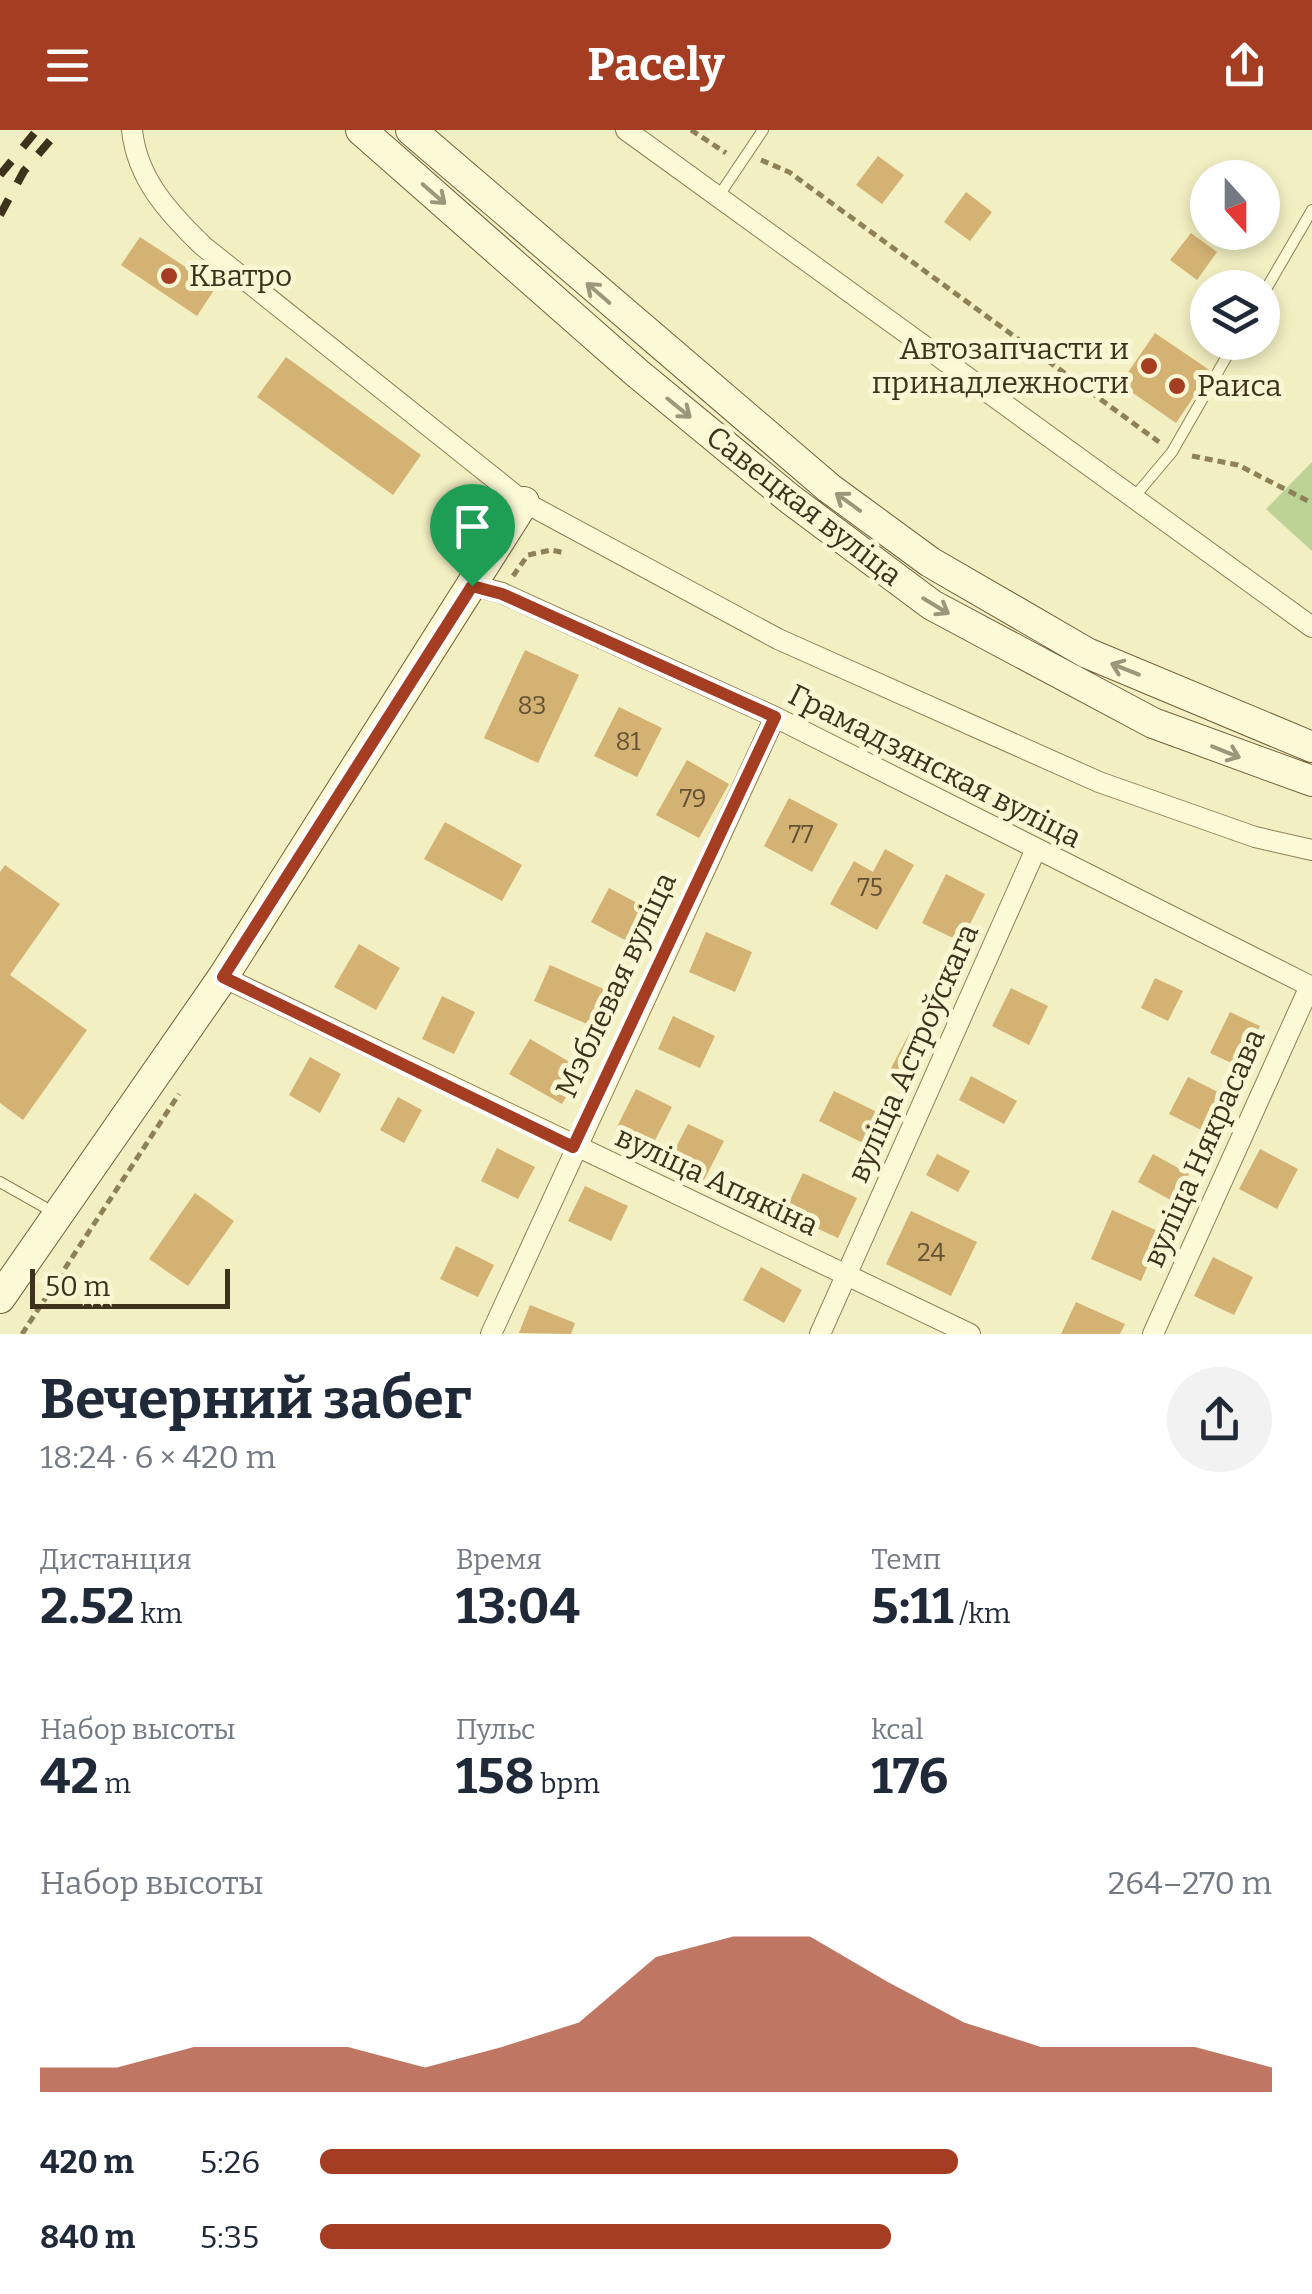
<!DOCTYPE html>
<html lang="ru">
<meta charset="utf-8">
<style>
body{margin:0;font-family:Bitter,serif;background:#f2f2f3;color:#1f2937;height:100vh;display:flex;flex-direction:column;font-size:38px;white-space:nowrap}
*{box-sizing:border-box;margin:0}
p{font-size:32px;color:#747a83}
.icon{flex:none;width:55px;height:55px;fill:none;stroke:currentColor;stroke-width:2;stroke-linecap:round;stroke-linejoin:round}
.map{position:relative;height:1204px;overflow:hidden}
.drawer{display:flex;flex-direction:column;background:#fff;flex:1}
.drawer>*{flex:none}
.needle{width:65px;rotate:159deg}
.fabs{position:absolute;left:1190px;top:30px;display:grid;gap:20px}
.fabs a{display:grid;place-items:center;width:90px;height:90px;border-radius:50%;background:#fff;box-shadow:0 5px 15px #0003;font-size:50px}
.scale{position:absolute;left:30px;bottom:25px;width:200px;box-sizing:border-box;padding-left:10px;border:5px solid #3d331d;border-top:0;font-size:28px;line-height:35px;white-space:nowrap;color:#3d331d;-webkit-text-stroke:8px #f9f6d3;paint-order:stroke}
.pin{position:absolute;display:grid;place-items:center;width:85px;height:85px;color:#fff;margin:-102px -42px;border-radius:50% 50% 50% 0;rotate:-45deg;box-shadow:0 0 10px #0007}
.pin .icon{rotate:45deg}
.round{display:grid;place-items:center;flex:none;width:105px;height:105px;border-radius:52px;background:#f2f2f3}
.overview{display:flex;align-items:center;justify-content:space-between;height:170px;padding:0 40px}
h1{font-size:55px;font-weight:700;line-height:75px}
.figures{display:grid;grid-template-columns:repeat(3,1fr);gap:15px;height:170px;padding:10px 40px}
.figures div{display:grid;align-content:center}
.figures b{font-size:50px;font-weight:700}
.figures small{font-size:28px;font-weight:400}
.figures p{font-size:28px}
.chart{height:280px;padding:20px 40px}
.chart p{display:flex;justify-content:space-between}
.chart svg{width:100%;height:180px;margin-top:10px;fill:#a43d21;opacity:.7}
ul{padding:0 40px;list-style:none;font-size:32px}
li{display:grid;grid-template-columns:160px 120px 1fr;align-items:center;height:75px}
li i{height:25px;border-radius:12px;background:#a43d21}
header{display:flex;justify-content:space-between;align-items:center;height:130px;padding:0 40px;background:#a43d21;color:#fff;font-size:45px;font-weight:700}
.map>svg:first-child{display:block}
</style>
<header><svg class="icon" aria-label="menu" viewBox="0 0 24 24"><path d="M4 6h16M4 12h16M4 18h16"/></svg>Pacely<svg class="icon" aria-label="share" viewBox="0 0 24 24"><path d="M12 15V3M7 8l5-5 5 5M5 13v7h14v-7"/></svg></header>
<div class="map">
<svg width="1312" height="1204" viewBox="0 0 1312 1204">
<rect width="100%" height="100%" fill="#f2efc2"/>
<path fill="#bdd295" d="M 1312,332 L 1312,421 L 1266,379 Z"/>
<path fill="#d4b274" d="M 878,26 L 904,45 L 882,74 L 856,55 Z
M 966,62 L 992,82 L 970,111 L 944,92 Z
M 1191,103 L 1217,122 L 1197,150 L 1170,130 Z
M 140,107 L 216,157 L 197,186 L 121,135 Z
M 1155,203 L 1211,241 L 1176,293 L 1120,254 Z
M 286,227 L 421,325 L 393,365 L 257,267 Z
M 525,520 L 579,545 L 538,633 L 484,608 Z
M 619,577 L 662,598 L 637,647 L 594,626 Z
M 687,630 L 729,654 L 699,708 L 656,685 Z
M 789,668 L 838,694 L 812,742 L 764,716 Z
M 445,692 L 522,735 L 502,771 L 424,729 Z
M 885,719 L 914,735 L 877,800 L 830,774 L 854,731 L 873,742 Z
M 5,735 L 60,774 L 10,845 L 87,900 L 23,990 L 0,973 L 0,742 Z
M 946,744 L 985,764 L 961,812 L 922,793 Z
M 609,758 L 654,782 L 636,816 L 591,792 Z
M 706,802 L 752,822 L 735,862 L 689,842 Z
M 359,814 L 400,838 L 376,880 L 334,857 Z
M 550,835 L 617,865 L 601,900 L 534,871 Z
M 1155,848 L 1183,861 L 1168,891 L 1141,878 Z
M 1011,858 L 1048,876 L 1029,915 L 992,896 Z
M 442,866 L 475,882 L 454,924 L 422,909 Z
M 1230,882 L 1260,896 L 1240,937 L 1210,923 Z
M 673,886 L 715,906 L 700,938 L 658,919 Z
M 910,902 L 931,913 L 911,951 L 890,940 Z
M 530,909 L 582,939 L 562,974 L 509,944 Z
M 310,927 L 341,944 L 320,983 L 289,965 Z
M 971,946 L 1017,971 L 1004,994 L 959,970 Z
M 1188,947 L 1230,968 L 1211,1005 L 1169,984 Z
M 636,959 L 672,977 L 651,1018 L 615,1001 Z
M 834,961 L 881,984 L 867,1015 L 819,991 Z
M 398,967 L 422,980 L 404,1013 L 380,1000 Z
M 688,994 L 724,1011 L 703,1052 L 667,1035 Z
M 497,1018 L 535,1037 L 518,1069 L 481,1051 Z
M 1260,1019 L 1298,1039 L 1277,1079 L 1239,1059 Z
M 937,1024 L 970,1041 L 958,1062 L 926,1045 Z
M 1153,1024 L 1189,1044 L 1174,1072 L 1138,1052 Z
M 803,1043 L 857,1068 L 838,1108 L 784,1083 Z
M 585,1056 L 628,1076 L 611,1111 L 568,1091 Z
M 195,1063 L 234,1091 L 188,1156 L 149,1129 Z
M 1112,1080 L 1162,1103 L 1141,1151 L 1091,1129 Z
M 911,1081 L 977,1112 L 951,1166 L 886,1134 Z
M 456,1116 L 494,1135 L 478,1167 L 440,1149 Z
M 1213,1127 L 1253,1147 L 1234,1185 L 1194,1166 Z
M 761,1137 L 802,1160 L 784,1193 L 743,1170 Z
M 1076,1172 L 1125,1194 L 1120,1204 L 1061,1204 Z
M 530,1175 L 575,1193 L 571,1204 L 519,1203 Z"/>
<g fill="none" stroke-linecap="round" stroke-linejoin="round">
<g stroke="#8e8157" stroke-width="12">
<path id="lane" d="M 718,67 L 763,0
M 1262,166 L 1312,80
M 1135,366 L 1172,322 L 1235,212
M 0,1052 L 53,1082"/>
</g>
<g stroke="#8e8157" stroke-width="22">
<path id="street" d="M 132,0 C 137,49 169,83 203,116 L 524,372 L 778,509 L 1099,652 L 1255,707 L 1312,720
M 626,0 L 1312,497
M 472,455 L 502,463 L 775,587 L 1312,857
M 223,847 L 970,1204
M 491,1204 L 775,587
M 820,1204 L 1035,721
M 1153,1204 L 1310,856"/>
</g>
<g stroke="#70613a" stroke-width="32">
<path id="secondary" d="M 361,0 L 637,243 L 790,369 L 932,475 L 1153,593 L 1312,651
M 411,0 L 829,358 L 930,432 L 1087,523 L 1312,617
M 0,1168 L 223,847 L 524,372"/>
</g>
<path stroke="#8e8157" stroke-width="5" stroke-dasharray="8 5" stroke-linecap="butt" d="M 691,0 L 726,23
M 761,30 L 789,42 L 1159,312
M 1192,326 L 1238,335 L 1312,373
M 513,446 L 528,425 L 551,420 L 565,423
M 22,1204 L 179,964"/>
<use href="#lane" stroke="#fcf9d7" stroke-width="10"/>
<use href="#street" stroke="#fcf9d7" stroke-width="20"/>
<use href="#secondary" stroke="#fcf9d7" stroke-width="30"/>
<path stroke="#3d331d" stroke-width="8" stroke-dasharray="18 18" stroke-linecap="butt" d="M 0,45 L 37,0
M 0,85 L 24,41 L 59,0"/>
</g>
<defs><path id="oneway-shaft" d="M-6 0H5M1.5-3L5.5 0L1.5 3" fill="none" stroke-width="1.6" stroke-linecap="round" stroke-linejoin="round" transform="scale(2.5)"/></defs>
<g stroke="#9c967a">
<use href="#oneway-shaft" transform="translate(434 64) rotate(41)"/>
<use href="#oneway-shaft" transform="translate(598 163) rotate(-139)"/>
<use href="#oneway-shaft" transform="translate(679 278) rotate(39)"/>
<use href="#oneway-shaft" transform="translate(848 372) rotate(-144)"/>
<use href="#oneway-shaft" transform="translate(936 476) rotate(31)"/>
<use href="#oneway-shaft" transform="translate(1125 539) rotate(-158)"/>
<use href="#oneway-shaft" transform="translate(1226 622) rotate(22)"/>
</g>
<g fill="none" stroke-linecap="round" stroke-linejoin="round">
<g stroke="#fff" stroke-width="20">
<path id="route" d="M 472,456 L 502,464 L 775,587 L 573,1017 L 223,847 Z"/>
</g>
<use href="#route" stroke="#a43d21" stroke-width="12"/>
</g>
<g fill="#a43d21" stroke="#f9f6d3" stroke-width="4">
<circle cx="169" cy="146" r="10"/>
<circle cx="1149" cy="236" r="10"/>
<circle cx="1177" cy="256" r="10"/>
</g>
<g text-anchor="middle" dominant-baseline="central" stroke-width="10" stroke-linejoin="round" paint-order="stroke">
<g font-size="25" fill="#635333">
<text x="532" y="576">83</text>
<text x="628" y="612">81</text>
<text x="693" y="669">79</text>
<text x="801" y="705">77</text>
<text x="870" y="758">75</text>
<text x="931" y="1123">24</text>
</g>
<g font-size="30" fill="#3d331d" stroke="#f9f6d3" text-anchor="start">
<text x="189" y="146">Кватро</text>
<text x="1129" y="219" text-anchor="end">Автозапчасти и<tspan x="1129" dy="34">принадлежности</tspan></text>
<text x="1197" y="256">Раиса</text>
</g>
<g font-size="30" fill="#3d331d" stroke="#f9f6d3">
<text transform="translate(804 376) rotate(38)">Савецкая вуліца</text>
<text transform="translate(935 636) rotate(27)">Грамадзянская вуліца</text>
<text transform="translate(616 855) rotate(-65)">Мэблевая вуліца</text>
<text transform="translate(913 923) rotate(-66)">вуліца Астроўскага</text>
<text transform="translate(1204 1018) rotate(-66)">вуліца Някрасава</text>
<text transform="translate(717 1051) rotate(25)">вуліца Апякіна</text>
</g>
</g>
</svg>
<div class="fabs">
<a><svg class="needle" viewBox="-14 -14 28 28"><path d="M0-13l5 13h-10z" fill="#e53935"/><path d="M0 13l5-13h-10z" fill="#747a83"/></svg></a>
<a><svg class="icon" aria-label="layers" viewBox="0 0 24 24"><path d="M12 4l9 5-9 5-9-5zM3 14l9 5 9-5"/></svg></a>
</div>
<div class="scale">50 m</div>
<div class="pin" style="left:472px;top:456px;background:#1e9e55"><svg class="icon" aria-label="arrive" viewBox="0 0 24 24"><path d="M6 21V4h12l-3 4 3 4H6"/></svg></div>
</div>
<section class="drawer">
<div class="overview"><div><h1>Вечерний забег</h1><p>18:24 · 6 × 420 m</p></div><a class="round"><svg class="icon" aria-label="share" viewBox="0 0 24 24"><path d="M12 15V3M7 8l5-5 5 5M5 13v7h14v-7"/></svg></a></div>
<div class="figures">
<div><p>Дистанция</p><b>2.52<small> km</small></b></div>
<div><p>Время</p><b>13:04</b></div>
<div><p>Темп</p><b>5:11<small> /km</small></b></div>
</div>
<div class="figures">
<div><p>Набор высоты</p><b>42<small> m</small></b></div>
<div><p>Пульс</p><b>158<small> bpm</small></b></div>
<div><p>kcal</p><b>176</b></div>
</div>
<div class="chart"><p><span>Набор высоты</span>264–270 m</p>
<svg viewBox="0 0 160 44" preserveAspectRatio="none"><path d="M0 44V38L10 38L20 33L30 33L40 33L50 38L60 33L70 27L80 11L90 6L100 6L110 17L120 27L130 33L140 33L150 33L160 38V44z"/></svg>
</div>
<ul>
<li><b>420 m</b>5:26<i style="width:67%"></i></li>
<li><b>840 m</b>5:35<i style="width:60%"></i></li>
</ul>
</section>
